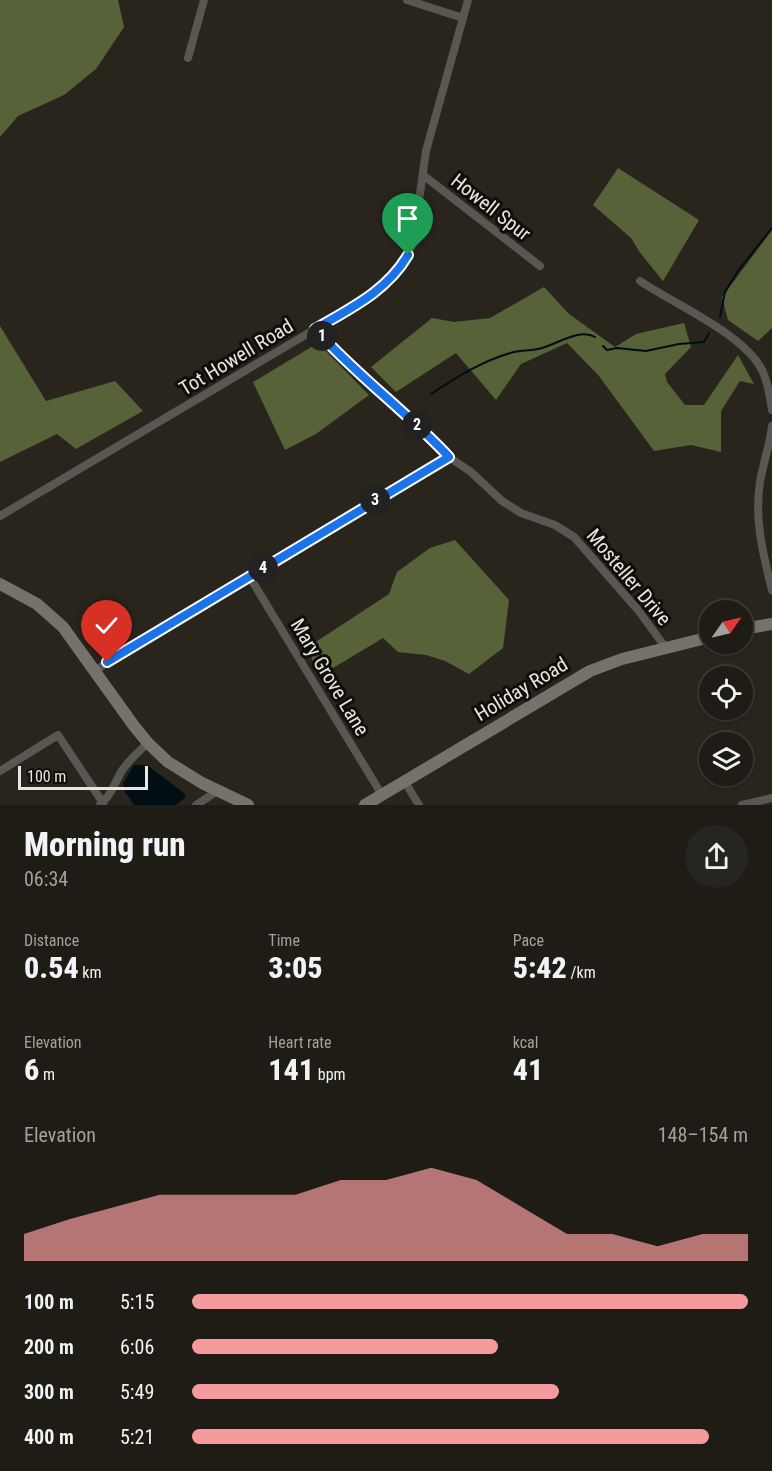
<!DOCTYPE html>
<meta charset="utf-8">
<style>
body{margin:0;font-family:"Roboto Condensed",sans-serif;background:#27251f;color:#f1f3f6;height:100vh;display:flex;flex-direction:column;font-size:22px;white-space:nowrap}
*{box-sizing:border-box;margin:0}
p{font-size:20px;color:#a1a1a1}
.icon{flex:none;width:33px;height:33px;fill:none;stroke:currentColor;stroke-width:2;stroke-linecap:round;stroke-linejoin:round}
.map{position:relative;height:805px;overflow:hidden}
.drawer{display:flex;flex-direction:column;background:#1f1c16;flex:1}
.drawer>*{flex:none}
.needle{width:39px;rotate:56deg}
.controls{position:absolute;left:699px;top:600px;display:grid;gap:12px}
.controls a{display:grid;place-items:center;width:54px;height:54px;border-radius:50%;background:#1f1c16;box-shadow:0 2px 4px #0004,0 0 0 2px #3c3a35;font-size:30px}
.scale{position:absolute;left:18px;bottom:15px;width:130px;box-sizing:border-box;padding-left:6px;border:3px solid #e9e6e1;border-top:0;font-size:16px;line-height:21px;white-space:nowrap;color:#e9e6e1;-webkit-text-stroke:4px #100e0b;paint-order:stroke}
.pin{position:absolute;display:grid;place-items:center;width:51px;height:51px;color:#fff;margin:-62px -26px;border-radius:50% 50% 50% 0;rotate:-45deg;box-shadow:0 0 6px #0007}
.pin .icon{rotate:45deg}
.km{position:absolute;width:30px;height:30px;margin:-15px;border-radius:50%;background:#222;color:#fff;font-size:16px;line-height:30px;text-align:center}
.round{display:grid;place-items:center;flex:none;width:63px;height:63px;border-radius:32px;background:#27251f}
.summary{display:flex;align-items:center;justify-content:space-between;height:102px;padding:0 24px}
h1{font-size:33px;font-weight:800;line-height:45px}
.metrics{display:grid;grid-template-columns:repeat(3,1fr);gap:9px;height:102px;padding:6px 24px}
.metrics div{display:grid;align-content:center}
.metrics b{font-size:30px;font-weight:800}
.metrics small{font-size:16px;font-weight:400}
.metrics p{font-size:16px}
.chart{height:168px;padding:12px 24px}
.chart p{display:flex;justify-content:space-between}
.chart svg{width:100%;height:108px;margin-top:6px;fill:#f59b9d;opacity:.7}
ul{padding:0 24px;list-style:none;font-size:20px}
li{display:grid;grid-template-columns:96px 72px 1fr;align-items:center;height:45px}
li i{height:15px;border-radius:8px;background:#f59b9d}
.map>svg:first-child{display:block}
</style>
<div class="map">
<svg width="772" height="805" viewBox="0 0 772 805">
<rect width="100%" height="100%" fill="#29251d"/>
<path fill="#576239" d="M 0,0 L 118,0 L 124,27 L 96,69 L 64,95 L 18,116 L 0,137 Z
M 618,168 L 699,220 L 663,281 L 641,254 L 631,238 L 593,205 Z
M 772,230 L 772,328 L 758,341 L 728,320 L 722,297 Z
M 544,287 L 569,314 L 615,347 L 636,334 L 684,323 L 691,347 L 665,374 L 667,382 L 685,405 L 704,405 L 738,355 L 754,384 L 740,381 L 721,411 L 721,452 L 691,445 L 654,451 L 599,376 L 567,343 L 521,364 L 496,400 L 456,353 L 396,392 L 371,367 L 432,318 L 454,322 L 490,318 Z
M 0,326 L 46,401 L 115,381 L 143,411 L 76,449 L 57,434 L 0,462 Z
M 318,343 L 369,395 L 316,434 L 285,450 L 253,382 Z
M 455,540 L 509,600 L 503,648 L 469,674 L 445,661 L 426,655 L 398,652 L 383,638 L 318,677 L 308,647 L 389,594 L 397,572 L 430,548 Z"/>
<path fill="#010e13" d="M 134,765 L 147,765 L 184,793 L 186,797 L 176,805 L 134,805 L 125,792 L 123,783 Z"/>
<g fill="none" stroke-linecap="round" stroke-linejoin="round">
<path stroke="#010e13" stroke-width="2" d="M 720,317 L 725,292 L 738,271 L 772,228
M 603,346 L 607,350 L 617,348 L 646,351 L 679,344 L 704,342 L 709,333
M 431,394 C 457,377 483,360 514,352 C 523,350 533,351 542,348 C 557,344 580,328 595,337"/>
<path stroke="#585752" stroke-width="8" d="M 407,0 L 463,18
M 188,58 L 204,0
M 423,175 L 540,266
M 640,281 C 674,304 744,334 762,370 C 768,382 770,397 772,410
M 315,329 L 338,353 L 431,438 L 449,457 L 471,472 L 502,501 L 521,513 L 555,525 L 574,537 L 638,610 L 666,648
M 772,426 C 770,445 763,463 760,482 C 754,519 763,554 772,590
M 0,516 L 361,302 C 385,287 402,270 413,243 L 426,151 L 468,0
M 249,576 L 382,795
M 96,671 L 107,662 L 449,457
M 0,771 L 58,735 L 103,803
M 405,782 L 419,805
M 100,805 C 111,795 114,785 121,772 C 128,761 138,752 148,743
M 196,805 L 219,790
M 742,805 L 772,798"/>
<path stroke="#75726b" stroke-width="12" d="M 0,584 L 37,604 L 63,627 L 134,726 L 148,743 L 168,762 L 202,783 L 248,805
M 742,629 L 772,624
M 365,805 L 590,671 L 622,659 L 710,637"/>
</g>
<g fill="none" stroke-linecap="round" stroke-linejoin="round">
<g stroke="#fff" stroke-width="12">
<path id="route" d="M 107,662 L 449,457 C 407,412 356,375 315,329 C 351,308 387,291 408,255"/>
</g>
<use href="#route" stroke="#1a73e8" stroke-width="8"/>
</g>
<g text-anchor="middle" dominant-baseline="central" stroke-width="6" stroke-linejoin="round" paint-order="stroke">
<g font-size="20" fill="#e9e6e1" stroke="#100e0b">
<text transform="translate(491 207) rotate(38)">Howell Spur</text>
<text transform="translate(236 357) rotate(-31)">Tot Howell Road</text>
<text transform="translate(629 577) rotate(50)">Mosteller Drive</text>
<text transform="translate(330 677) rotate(59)">Mary Grove Lane</text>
<text transform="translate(521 689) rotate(-31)">Holiday Road</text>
</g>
</g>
</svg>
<div class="controls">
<a><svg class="needle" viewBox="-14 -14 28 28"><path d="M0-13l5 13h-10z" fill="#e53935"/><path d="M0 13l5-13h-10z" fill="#a1a1a1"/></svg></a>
<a><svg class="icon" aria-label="locate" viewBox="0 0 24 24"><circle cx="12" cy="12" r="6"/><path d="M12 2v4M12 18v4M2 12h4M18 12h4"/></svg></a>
<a><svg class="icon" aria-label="layers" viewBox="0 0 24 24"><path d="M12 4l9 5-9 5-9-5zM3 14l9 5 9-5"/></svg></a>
</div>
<div class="scale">100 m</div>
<div class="pin" style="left:408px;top:255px;background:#1e9e55"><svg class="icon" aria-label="arrive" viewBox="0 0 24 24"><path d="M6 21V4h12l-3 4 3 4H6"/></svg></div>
<div class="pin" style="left:107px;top:662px;background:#d93025"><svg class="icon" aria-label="check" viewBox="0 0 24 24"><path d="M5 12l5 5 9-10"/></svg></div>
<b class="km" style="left:322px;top:336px">1</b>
<b class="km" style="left:417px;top:425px">2</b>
<b class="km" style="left:375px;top:500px">3</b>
<b class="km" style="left:263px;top:568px">4</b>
</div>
<section class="drawer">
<div class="summary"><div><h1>Morning run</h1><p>06:34</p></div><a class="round"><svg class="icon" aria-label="share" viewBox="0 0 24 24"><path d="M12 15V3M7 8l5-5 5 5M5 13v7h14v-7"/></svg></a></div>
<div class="metrics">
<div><p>Distance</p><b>0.54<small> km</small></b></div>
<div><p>Time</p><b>3:05</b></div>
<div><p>Pace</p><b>5:42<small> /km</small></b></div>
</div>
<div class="metrics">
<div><p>Elevation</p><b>6<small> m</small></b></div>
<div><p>Heart rate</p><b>141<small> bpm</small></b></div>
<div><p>kcal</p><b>41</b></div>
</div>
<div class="chart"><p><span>Elevation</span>148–154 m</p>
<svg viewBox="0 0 160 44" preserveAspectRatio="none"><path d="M0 44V33L10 27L20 22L30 17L40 17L50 17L60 17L70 11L80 11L90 6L100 11L110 22L120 33L130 33L140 38L150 33L160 33V44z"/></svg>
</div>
<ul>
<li><b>100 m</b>5:15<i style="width:100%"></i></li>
<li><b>200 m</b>6:06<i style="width:55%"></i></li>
<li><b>300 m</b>5:49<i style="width:66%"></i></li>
<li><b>400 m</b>5:21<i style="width:93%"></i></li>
</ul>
</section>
